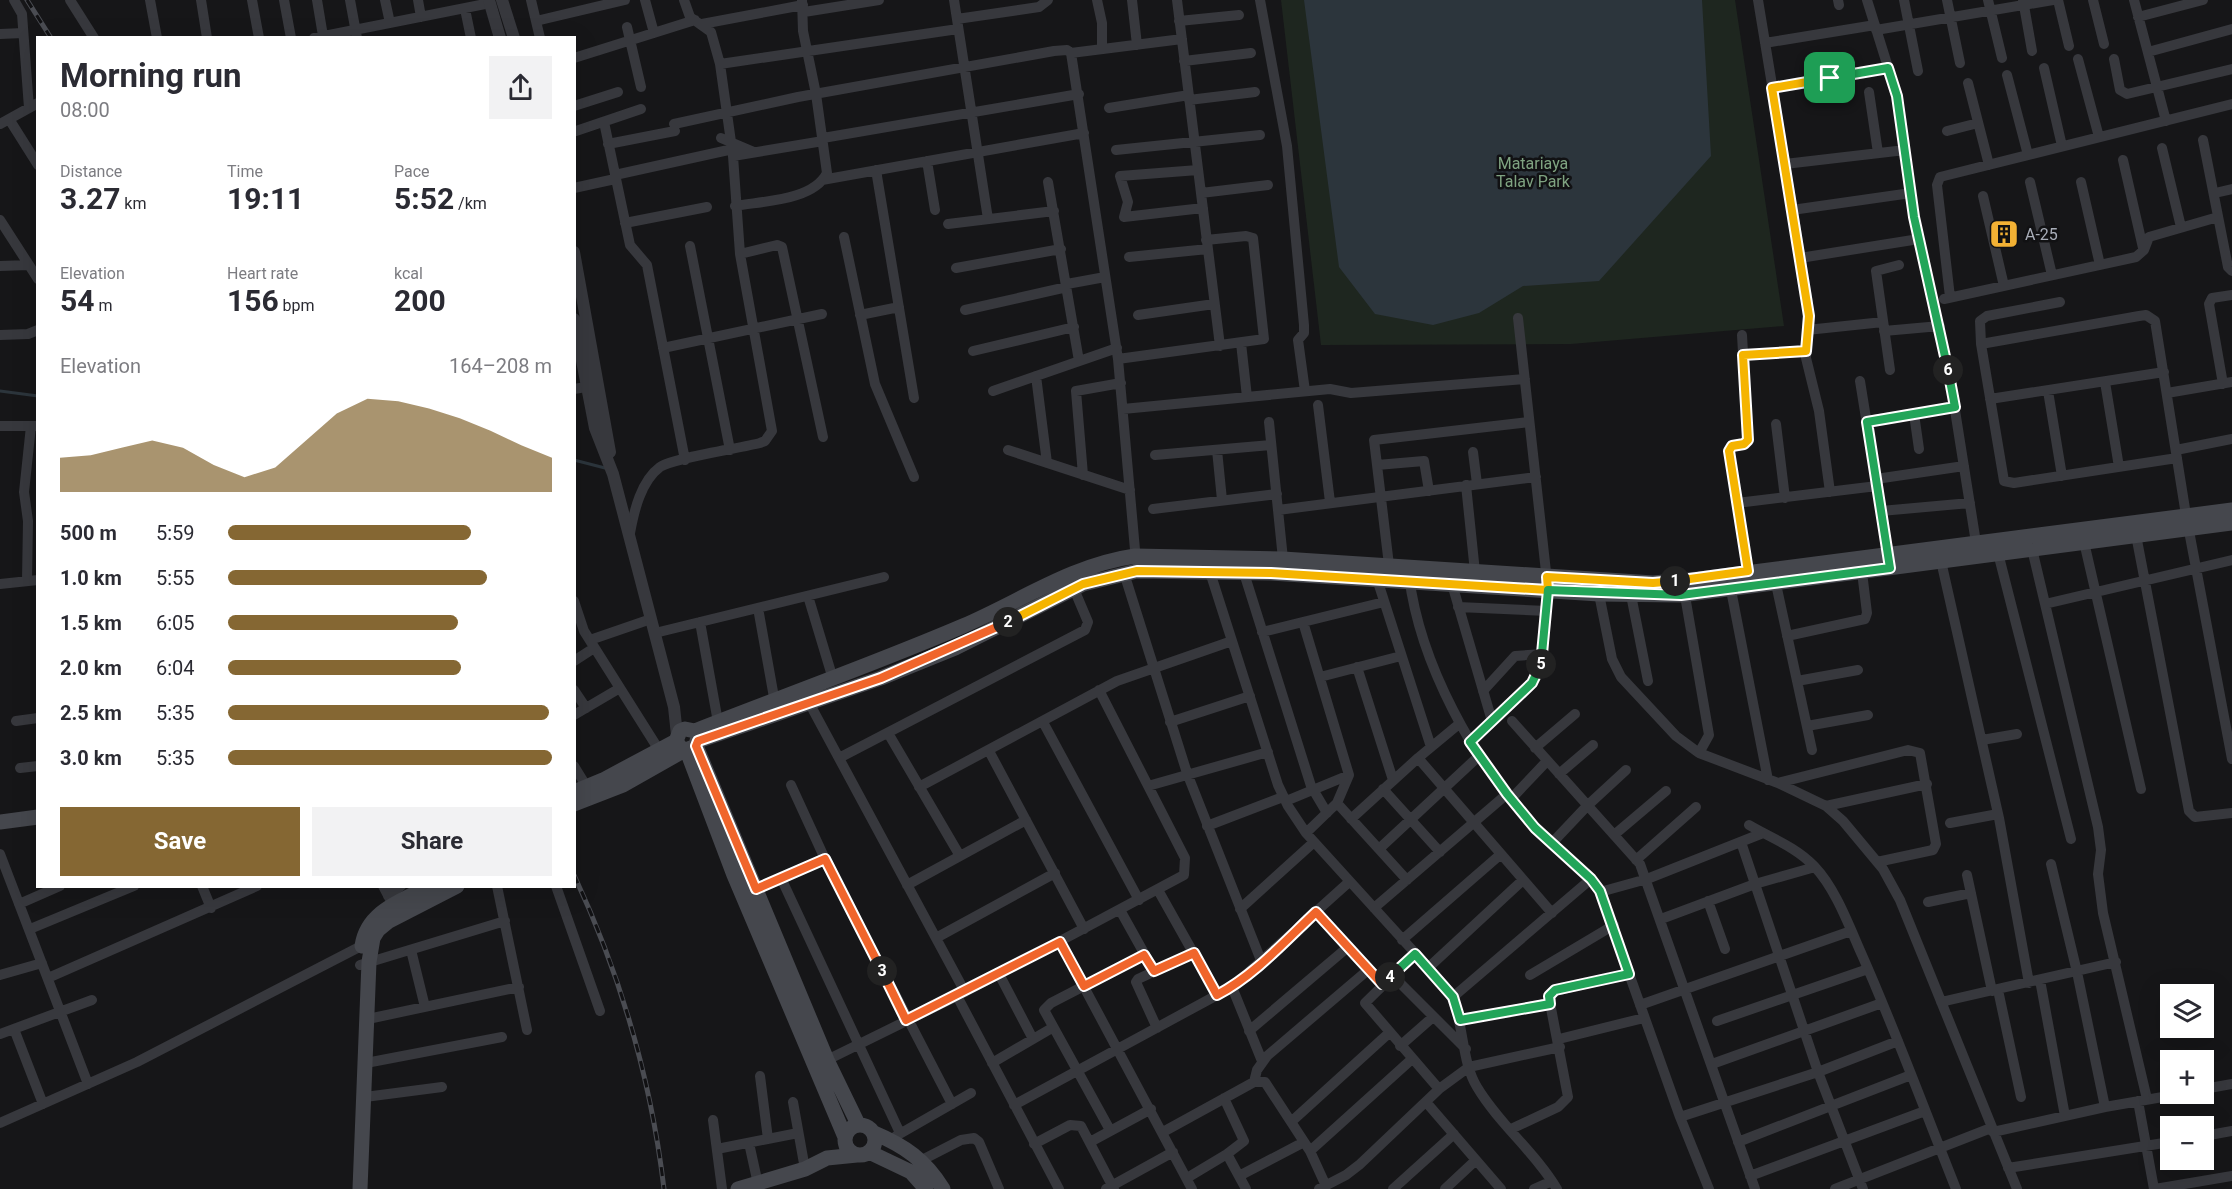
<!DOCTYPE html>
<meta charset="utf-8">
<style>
body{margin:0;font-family:Roboto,sans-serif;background:#f2f2f3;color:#2b2b33;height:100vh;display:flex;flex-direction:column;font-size:22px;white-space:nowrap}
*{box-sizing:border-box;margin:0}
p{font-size:20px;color:#7c7c81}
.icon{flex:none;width:33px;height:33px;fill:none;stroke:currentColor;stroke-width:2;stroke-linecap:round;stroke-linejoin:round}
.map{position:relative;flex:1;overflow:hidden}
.sheet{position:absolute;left:36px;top:36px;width:540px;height:852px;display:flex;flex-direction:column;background:#fff;border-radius:0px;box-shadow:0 6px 24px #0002}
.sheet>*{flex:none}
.buttons{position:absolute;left:2160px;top:984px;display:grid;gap:12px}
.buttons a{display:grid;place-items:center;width:54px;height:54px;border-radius:0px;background:#fff;box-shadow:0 6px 24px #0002;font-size:30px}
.pin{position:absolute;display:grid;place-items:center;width:51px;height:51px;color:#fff;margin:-26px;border-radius:12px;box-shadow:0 3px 9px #0006}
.km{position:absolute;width:30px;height:30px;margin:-15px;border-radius:50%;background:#222;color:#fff;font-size:16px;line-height:30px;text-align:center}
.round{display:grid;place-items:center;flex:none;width:63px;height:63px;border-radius:0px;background:#f2f2f3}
.summary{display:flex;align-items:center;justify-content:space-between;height:102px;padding:0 24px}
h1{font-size:33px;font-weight:700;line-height:45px}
.stats{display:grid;grid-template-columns:repeat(3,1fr);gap:9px;height:102px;padding:6px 24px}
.stats div{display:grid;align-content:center}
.stats b{font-size:30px;font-weight:700}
.stats small{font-size:16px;font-weight:400}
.stats p{font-size:16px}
.chart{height:168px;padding:12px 24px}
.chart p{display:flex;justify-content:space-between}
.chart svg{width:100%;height:108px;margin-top:6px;fill:#856733;opacity:.7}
.primary-button{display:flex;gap:12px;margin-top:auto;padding:12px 24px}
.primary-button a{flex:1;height:69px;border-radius:0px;background:#856733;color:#fff;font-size:24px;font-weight:700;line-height:69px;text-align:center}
.primary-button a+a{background:#f2f2f3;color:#2b2b33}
ul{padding:0 24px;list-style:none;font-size:20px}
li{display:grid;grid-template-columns:96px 72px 1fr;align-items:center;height:45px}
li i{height:15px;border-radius:8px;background:#856733}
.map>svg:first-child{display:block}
</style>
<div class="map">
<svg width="2232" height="1189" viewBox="0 0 2232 1189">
<rect width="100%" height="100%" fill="#161618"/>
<path fill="#1e261f" d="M 1281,0 L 1735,0 L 1784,326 L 1571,344 L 1321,345 Z"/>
<path fill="#2c353c" d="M 1304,0 L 1702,0 L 1711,156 L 1599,281 L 1523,286 L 1479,313 L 1433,325 L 1375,314 L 1339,267 Z"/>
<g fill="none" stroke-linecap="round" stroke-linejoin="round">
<path stroke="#2c353c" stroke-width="3" d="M 0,391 L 38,396
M 574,460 L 605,468"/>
</g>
<path fill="#404145" d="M 2011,225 L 2013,240 L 2001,242 L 1998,227 Z"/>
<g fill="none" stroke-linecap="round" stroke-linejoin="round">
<path stroke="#37383d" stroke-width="10" d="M 14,0 L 22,14 L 29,108
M 70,0 L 94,38
M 150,0 L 157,38
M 201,0 L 207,38
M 252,0 L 259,38
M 284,0 L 291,38
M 317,0 L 323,36
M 350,0 L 357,38
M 385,0 L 390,23
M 418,0 L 421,17
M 531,0 L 540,38
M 645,0 L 654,33
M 954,0 L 988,219
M 1097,0 L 1102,23 L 1102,49
M 1132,0 L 1137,45
M 1177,0 L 1220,346
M 1260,0 L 1287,146 L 1304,325 L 1304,333 L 1298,340 L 1305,391
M 1758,0 L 1808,303 L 1806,358 L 1819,411 L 1830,492
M 1838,0 L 1839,5
M 1867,0 L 1897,96 L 1914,217 L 1951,385 L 1977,549
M 1904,0 L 1918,71
M 1947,0 L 1960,63
M 1988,0 L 2002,58
M 2023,0 L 2032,51
M 2058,0 L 2069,46
M 2093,0 L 2104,44
M 2134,0 L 2166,121
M 465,9 L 471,38
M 804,12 L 879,0
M 2138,17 L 2203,0
M 957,19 L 1039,7 L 1048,0
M 536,21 L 625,0
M 1179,21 L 1239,15
M 702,24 L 803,5
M 627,27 L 641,87
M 1876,30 L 2053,0
M 0,34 L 23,33
M 314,38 L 490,3
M 1765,43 L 1875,25
M 2148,52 L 2232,29
M 1071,53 L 1182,39
M 574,58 L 695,20
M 2078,59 L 2099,137
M 2114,59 L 2120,90 L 2127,94 L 2232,69
M 1184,61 L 1251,53
M 720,64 L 958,29
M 2044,68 L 2062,146
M 2007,75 L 2028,155
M 1968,83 L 1989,165
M 1772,88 L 1888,68
M 1869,92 L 1878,153
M 1189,100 L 1255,92
M 574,106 L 618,92
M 1109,108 L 1189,95
M 9,119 L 38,165
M 604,122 L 630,245 L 647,265 L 685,460
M 0,124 L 38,103
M 674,124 L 798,97 L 1054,51 L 1067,50 L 1071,53 L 1118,359 L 1136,561
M 576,131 L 641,109
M 1947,131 L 1978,123
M 721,138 L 754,152
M 823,138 L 1079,94
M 2203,140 L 2228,267 L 2232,271
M 608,144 L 675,131
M 2162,148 L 2181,227
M 1116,150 L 1260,135
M 733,156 L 823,141
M 2123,160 L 2143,248
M 927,161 L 935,210
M 1785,164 L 1905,150
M 876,170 L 914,398
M 1198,170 L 1120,176 L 1128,202 L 1124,217 L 1203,208
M 615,175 L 733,149
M 822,180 L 1084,133
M 1048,182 L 1079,361
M 2030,182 L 2052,275
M 2081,182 L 2100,265
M 574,188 L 615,179
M 1201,193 L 1268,185
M 2215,193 L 2232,189
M 1983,196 L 2004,286
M 735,206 C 762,201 813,201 827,173 L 816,94 L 803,31 L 802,0
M 1792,210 L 1911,193
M 0,220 L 38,279
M 625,223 L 707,207
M 948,224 L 1054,211
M 844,237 L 875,384 L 914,477
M 690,246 L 730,450
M 740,254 L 777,245 L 782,247 L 823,437
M 1129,257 L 1208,249
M 1800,258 L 1919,239
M 0,266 L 29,265
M 956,268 L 1061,249
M 1067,284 L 1105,277
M 1950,297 L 1937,185 L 1940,177 L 2232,104
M 1944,299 L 2136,257 L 2144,250 L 2149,237 L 2218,217
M 2060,302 L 1987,316 L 1980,321 L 1981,344 L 2004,481 L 2014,483 L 2177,458
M 965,310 L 1067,287
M 860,315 L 899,307
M 1138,315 L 1214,304
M 1807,330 L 1883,322
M 1884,331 L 1940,326
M 0,335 L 28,334 L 38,330
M 1742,335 L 1748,440 L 1744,444 L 1732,446 L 1729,451 L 1748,571
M 1241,343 L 1247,397
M 1981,344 L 2139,316 L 2146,315 L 2155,321 L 2186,515 L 2232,759
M 663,348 L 822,314
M 973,351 L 1074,327
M 1743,355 L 1806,351
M 1118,359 L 1264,339 L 1253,238 L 1246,236 L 1206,240
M 1890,370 L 1876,271 L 1899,265
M 1036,376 L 1047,463
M 1860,381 L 1889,561
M 2105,382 L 2119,467
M 2223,384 L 2209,304 L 2212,298 L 2232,295
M 574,389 L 586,387
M 993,391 L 1117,348
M 2048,391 L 2062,476
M 2167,393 L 2232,382
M 1990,399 L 2164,372
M 1318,405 L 1330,502
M 1123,409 L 1330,389 L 1351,393 L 1525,379
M 1914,414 L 1919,449
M 1867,421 L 1955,407
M 1269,422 L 1283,559
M 1776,424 L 1785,498
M 0,426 L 37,426
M 1008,450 L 1130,490
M 1217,450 L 1222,500
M 2176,450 L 2232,439
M 1473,452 L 1477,484
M 1155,455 L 1271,445
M 1377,465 L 1424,461 L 1429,491
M 1083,475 L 1076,391 L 1121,383
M 1876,479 L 1964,466
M 1466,485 L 1475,572
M 1737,503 L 1877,486
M 1153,509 L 1277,494
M 1278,510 L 1536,477
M 1881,511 L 1970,503
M 630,533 C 634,511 641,481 660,467 C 673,458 741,448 760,443 L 765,441 L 772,431 L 740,254 L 733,156 L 720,64 L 711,32 L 690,17 L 684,0
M 2136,535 L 2189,811 L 2195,817 L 2232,813
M 2084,542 L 2141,789
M 2032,549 L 2098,827 L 2101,850 L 2098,874 L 2103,913 L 2147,1099
M 1998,553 L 2071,839
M 1941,561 L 1999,818 L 2029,983
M 1389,565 L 1374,440 L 1529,422
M 1210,572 L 1278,785 L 1288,806 L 1306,833 L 1445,986 C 1466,1017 1459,1057 1477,1087 C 1499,1124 1535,1152 1557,1189
M 1124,573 L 1187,773 L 1262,963
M 1244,573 L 1311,786 L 1327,813
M 1409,576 C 1420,664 1474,763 1535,827 C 1555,849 1582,867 1600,892 L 1680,1117 L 1709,1189
M 1377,579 L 1431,747
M 27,581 L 28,521 L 24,492 L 31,426
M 0,584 L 38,580
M 1452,584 L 1492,721
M 1776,584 L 1812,750
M 1598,589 L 1612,659 L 1621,677 L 1676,736 L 1699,753 L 1778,783 L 1826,806 L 1843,821 L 1883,869 L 1900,900 L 2017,1189
M 1684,590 L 1709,735 L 1699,753
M 1731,590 L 1768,780
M 1631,595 L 1648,681
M 808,596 L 833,679
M 574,601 L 584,631 L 659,750
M 2045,604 L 2232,560
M 1458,607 L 1547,611
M 758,608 L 775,703
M 700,622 L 718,722
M 1303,622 L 1349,775 L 1337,803 L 1306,833
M 1262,632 L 1384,602
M 655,633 L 884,577
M 1787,636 L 1865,619 L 1867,613 L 1862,572
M 590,640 L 651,619
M 574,661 L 594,648
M 1357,667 L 1393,780
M 1320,677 L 1401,656
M 1797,681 L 1858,670
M 574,690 L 586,708
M 1483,691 L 1515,656 L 1543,654
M 806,697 L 965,992
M 574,715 L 620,688
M 16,721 L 38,718
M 1512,721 L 1640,864 L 1755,1189
M 1043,722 L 1139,900
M 1170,722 L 1250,696
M 1807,726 L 1868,715
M 888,733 L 960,856
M 1982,740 L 2017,734
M 1470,742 L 1532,683 L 1538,674 L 1543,654 L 1548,590 L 1518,318
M 1535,748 L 1575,714
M 989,751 L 1084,929
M 839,758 L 1085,630 L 1088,622 L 1074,589
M 1418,758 L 1552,913
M 574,766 L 590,792
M 20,768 L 38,766
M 1559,774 L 1593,745
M 1778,783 L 1908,750 L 1920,753 L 1936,844 L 1933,850 L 1877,862
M 791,785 L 825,859 L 952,1104
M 1148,786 L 1268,752
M 919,787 L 1117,681 L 1232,641
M 1383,789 L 1440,852
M 1511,799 L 1547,761
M 1286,801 L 1349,775
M 1337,803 L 1407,880
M 1826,806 L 1927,784
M 1351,819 L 1418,758 L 1459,724
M 1950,823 L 1998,814
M 1749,825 C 1771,838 1796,847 1814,866 C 1836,889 1849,926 1862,955 C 1896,1032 1925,1111 1956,1189
M 1207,826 L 1283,797
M 1614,835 L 1666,791
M 1741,842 L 1818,1072 L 1863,1189
M 1552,843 L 1587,806 L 1626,770
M 1379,849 L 1480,755
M 0,854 L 88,1084
M 1636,860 L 1696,807
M 2051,864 L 2077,972 L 2105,1107
M 1967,875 L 1992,991
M 781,878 L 900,1133
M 907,885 L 1026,820
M 202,886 L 211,908
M 383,886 L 393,905
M 497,886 L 527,1030
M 556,886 L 600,1011
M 756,889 L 825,859
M 1158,890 L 1217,995
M 1600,892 L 1647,879 L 1763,833
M 388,896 L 401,886
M 1708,901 L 1725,949
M 1928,902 L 1971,893
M 19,904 L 60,886
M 1374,908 L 1507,794
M 1240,909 L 1314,842
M 1120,910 L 1154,971
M 1315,912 L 1382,985
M 1661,919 L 1755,884 L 1815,867
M 30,929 L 134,886
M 936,938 L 1055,873
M 1402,940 L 1501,854
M 1060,942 L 1192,1189
M 411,950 L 425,1007
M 1415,954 L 1365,1003 L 1439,1089
M 360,965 L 505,921
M 1428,968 L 1523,880
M 999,974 L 1033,1039
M 0,975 L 42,963
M 1392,975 L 1466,1049
M 1530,975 L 1614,925
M 48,978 L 257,886
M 2040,980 L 2065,1116
M 1232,987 L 1262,1061
M 1998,990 L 2021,1097
M 957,996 L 1059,1189
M 1453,997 L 1591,879
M 1941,1002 L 2116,962
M 1640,1005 L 1851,931
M 368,1019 L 519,987
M 1459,1020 L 1550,1003
M 1717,1021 L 1868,969
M 1157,1028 L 1136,982 L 1138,979 L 1194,953
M 14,1029 L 43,1104
M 1249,1031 L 1348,947
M 0,1034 L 92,1000
M 1559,1039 L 1644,1018
M 1400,1046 L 1433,1017
M 827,1060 L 957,996 L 1184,875 L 1185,858 L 1099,690
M 366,1063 L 502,1037
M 992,1063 L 1052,1028
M 1712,1064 L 1882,1003
M 760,1076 L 768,1139
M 1254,1082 L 1257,1070 L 1267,1056 L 1368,970
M 2204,1089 L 2232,1084
M 365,1097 L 442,1087
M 2138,1101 L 2154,1189
M 793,1102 L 805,1169
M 1426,1102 L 1501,1189
M 1014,1105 L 1232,987 L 1349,882
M 1680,1117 L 1818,1072 L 1898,1041
M 713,1120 L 722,1189
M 1291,1122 L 1389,1033
M 0,1123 L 137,1062 L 367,943
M 1511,1129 L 1558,1107 L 1568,1097 L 1550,1003 L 1552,992 L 1629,973
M 1110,1130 L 1044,1010 L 1051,1003 L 1144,955
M 1163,1132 L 1254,1082 L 1265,1082 L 1310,1151 L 1326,1186
M 1993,1132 L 2105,1107 L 2180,1094
M 896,1136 L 971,1093
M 2204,1136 L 2232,1131
M 1090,1142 L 1151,1109
M 1738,1142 L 1911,1075
M 749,1143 L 758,1184
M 1034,1144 L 1070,1125 L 1081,1126 L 1114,1189
M 717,1149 L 798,1133
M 1310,1151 L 1412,1059
M 1227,1154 L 1246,1189
M 922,1160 L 961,1140 L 974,1138 L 979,1142 L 999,1189
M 2008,1168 L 2170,1142
M 1239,1176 L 1304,1142
M 1750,1176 L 1925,1111
M 1187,1178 L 1227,1154 L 1244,1141 L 1224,1098
M 1106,1189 L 1173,1152
M 1319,1189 L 1346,1175 L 1359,1165 L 1439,1089 L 1469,1067 L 1560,1047
M 1393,1189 L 1454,1134
M 1445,1189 L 1476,1160
M 1534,1189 L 1552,1181
M 1835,1189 L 1991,1128
M 2155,1189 L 2232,1176"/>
<path stroke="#37383d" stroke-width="12" d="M 489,0 L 500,38
M 502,0 L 514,38
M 574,252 L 610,452
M 574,319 L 595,428 L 613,474 L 674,707 L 677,735"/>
<path stroke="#45474d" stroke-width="15" d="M 695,731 L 698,736 L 696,746 L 683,751 L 676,741 L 680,731 L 685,729 L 695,731 C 784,696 874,664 963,626 C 1021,601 1072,565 1135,556 L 1283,559 L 1653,583 L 1699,579 L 2232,510
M 698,741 L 881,678 L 955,648 L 1083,584 L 1137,571 L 1271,573 L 1599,594 L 1681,595 L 2232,523
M 696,746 L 827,1060 L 858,1124
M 687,751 L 734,875 L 845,1137
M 574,792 L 603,780 L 676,741
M 574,804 L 623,785 L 683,751
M 0,822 L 38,817
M 362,946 C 367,911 402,901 430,886
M845 1140a15 15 0 1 1 30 0a15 15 0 1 1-30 0Z
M 874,1133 C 905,1146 925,1160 943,1189
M 869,1152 L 911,1172 L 926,1189
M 360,1189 L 369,962 L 373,938 L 378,930 L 389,921 L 457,886
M 738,1189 L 805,1169 L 827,1158 L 857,1155"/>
<g stroke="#4a4c52" stroke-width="5">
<path id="rail" d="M 27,0 L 51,38
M 574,875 C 621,976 651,1079 664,1189"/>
</g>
<use href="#rail" stroke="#111113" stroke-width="3" stroke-dasharray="9" stroke-linecap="butt"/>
</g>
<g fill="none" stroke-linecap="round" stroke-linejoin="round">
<g stroke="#fff" stroke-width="12">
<path id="split-1" d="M 1675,581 L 1748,571 L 1729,451 L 1732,446 L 1744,444 L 1748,440 L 1743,355 L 1806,351 L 1809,316 L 1772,88 L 1830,78"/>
</g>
<g stroke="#fff" stroke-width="12">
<path id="split-2" d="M 1008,622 L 1083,584 L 1137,571 L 1271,573 L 1548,590 L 1547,577 L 1653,583 L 1675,581"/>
</g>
<g stroke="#fff" stroke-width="12">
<path id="split-3" d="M 882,971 L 825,859 L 756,889 L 696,746 L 698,741 L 881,678 L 1008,622"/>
</g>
<g stroke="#fff" stroke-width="12">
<path id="split-4" d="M 882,971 L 906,1020 L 1060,942 L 1084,986 L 1144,955 L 1154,971 L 1194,953 L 1217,995 C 1255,975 1285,941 1316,912 L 1382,984 L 1390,977"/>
</g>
<g stroke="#fff" stroke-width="12">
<path id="split-5" d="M 1390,977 L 1415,954 L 1453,997 L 1460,1020 L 1550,1004 L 1549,996 L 1555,990 L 1629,974 L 1600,891 L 1591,879 L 1535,828 L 1507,794 L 1470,742 L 1532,683 L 1541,664"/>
</g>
<g stroke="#fff" stroke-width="12">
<path id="split-6" d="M 1541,664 L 1548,590 L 1681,595 L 1890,568 L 1867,422 L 1955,407 L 1948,370"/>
</g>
<g stroke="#fff" stroke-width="12">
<path id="split-7" d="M 1830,78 L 1888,68 L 1897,96 L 1914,217 L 1948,370"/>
</g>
<use href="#split-1" stroke="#f5b400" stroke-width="8"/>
<use href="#split-2" stroke="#f5b400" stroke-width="8"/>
<use href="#split-3" stroke="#f0652b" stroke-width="8"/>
<use href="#split-4" stroke="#f0652b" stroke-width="8"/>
<use href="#split-5" stroke="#22a559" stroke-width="8"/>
<use href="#split-6" stroke="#22a559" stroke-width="8"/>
<use href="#split-7" stroke="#22a559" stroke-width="8"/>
</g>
<defs>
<g id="building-square" transform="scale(1.5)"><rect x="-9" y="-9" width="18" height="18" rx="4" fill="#f2b134" stroke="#111113"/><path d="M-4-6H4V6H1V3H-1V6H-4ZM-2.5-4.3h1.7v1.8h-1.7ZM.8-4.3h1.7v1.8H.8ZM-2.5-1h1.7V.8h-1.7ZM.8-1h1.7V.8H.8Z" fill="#111"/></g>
</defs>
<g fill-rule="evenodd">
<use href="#building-square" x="2004" y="234"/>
</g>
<g text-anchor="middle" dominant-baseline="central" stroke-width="5" stroke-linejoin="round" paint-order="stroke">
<g font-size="16" fill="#7fa381" stroke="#111113">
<text x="1533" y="163">Matariaya<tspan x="1533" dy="18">Talav Park</tspan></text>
</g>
<g font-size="16" fill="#a8adb8" stroke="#111113" text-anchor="start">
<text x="2025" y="234">A-25</text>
</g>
</g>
</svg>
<div class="buttons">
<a><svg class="icon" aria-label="layers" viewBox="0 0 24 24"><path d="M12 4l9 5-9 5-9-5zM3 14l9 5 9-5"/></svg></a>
<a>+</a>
<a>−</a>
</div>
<div class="pin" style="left:1830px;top:78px;background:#1e9e55"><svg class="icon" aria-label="arrive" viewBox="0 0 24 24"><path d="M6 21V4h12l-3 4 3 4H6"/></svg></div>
<b class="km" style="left:1675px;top:581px">1</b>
<b class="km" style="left:1008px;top:622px">2</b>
<b class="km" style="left:882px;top:971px">3</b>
<b class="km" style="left:1390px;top:977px">4</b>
<b class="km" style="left:1541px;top:664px">5</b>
<b class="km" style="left:1948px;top:370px">6</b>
<section class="sheet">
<div class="summary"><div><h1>Morning run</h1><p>08:00</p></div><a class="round"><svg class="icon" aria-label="share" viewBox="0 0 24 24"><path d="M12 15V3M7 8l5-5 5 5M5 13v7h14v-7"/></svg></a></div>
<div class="stats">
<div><p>Distance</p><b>3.27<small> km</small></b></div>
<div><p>Time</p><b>19:11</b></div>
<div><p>Pace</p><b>5:52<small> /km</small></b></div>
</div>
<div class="stats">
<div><p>Elevation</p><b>54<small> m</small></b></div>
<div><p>Heart rate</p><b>156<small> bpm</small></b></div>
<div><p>kcal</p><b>200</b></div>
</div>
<div class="chart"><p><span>Elevation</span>164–208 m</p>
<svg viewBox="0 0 160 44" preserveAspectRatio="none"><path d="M0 44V30L10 29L20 26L30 23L40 26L50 33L60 38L70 34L80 23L90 12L100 6L110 7L120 10L130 14L140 19L150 25L160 30V44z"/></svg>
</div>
<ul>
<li><b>500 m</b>5:59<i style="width:75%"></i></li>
<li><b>1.0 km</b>5:55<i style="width:80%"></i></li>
<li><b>1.5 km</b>6:05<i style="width:71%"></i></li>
<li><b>2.0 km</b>6:04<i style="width:72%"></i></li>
<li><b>2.5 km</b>5:35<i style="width:99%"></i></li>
<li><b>3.0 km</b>5:35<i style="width:100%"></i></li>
</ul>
<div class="primary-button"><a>Save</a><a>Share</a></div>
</section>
</div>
